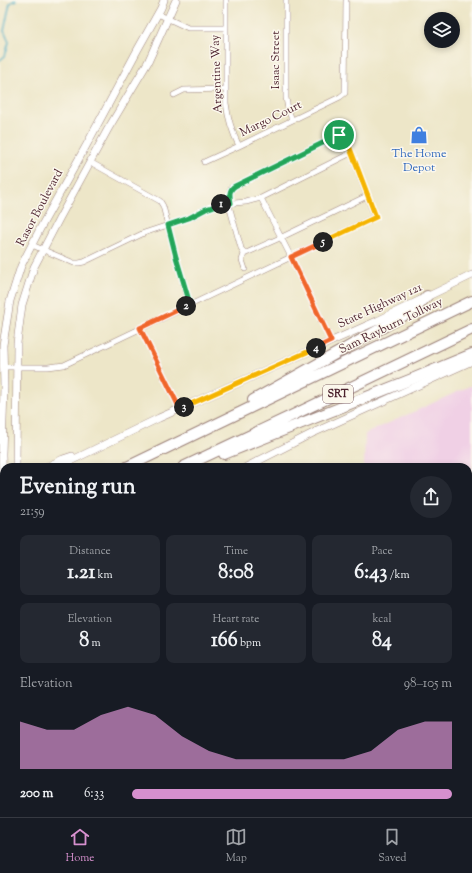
<!DOCTYPE html>
<meta charset="utf-8">
<style>
body{margin:0;font-family:"Sorts Mill Goudy",serif;background:#242831;color:#f1f3f6;height:100vh;display:flex;flex-direction:column;font-size:15px;white-space:nowrap}
*{box-sizing:border-box;margin:0}
p{font-size:13px;color:#9ea1a6}
.icon{flex:none;width:22px;height:22px;fill:none;stroke:currentColor;stroke-width:2;stroke-linecap:round;stroke-linejoin:round}
.map{position:relative;flex:1;overflow:hidden}
.sheet{position:absolute;left:0px;top:463px;width:472px;height:354px;display:flex;flex-direction:column;background:#171b24;border-radius:12px 12px 0 0;box-shadow:0 2px 6px #0003}
.sheet>*{flex:none}
.fabs{position:absolute;left:424px;top:12px;display:grid;gap:8px}
.fabs a{display:grid;place-items:center;width:36px;height:36px;border-radius:50%;background:#171b24;box-shadow:0 2px 6px #0003;font-size:20px}
.pin{position:absolute;display:grid;place-items:center;width:34px;height:34px;color:#fff;margin:-17px;border:2px solid #fff;border-radius:50%;box-shadow:0 1px 4px #0007}
.km{position:absolute;width:20px;height:20px;margin:-10px;border-radius:50%;background:#222;color:#fff;font-size:11px;line-height:20px;text-align:center}
.round{display:grid;place-items:center;flex:none;width:42px;height:42px;border-radius:21px;background:#242831}
.head{display:flex;align-items:center;justify-content:space-between;height:68px;padding:0 20px}
h1{font-size:22px;font-weight:800;line-height:30px}
.stats{display:grid;grid-template-columns:repeat(3,1fr);gap:6px;height:68px;padding:4px 20px}
.stats div{display:grid;align-content:center;border-radius:8px;background:#242831;text-align:center}
.stats b{font-size:20px;font-weight:800}
.stats small{font-size:11px;font-weight:400}
.stats p{font-size:11px}
.chart{height:112px;padding:8px 20px}
.chart p{display:flex;justify-content:space-between}
.chart svg{width:100%;height:72px;margin-top:4px;fill:#d690ce;opacity:.7}
ul{padding:0 20px;list-style:none;font-size:13px}
li{display:grid;grid-template-columns:64px 48px 1fr;align-items:center;height:30px}
li i{height:10px;border-radius:5px;background:#d690ce}
.menu{display:flex;justify-content:space-around;align-items:center;height:56px;border-top:1px solid #363941;background:#171b24;font-size:11px;color:#9ea1a6}
.menu a{display:grid;justify-items:center;gap:2px}
.menu .current{color:#d690ce}
.map>svg:first-child{display:block}
</style>
<div class="map">
<svg width="472" height="817" viewBox="0 0 472 817">
<rect width="100%" height="100%" fill="#fbf7ec"/>
<filter id="ink" filterUnits="userSpaceOnUse"><feTurbulence type="fractalNoise" baseFrequency=".025" numOctaves="2"/><feDisplacementMap in="SourceGraphic" scale="8" xChannelSelector="R" yChannelSelector="G"/><feConvolveMatrix kernelMatrix="1 2 1 2 8 2 1 2 1" color-interpolation-filters="sRGB"/></filter>
<filter id="wash" filterUnits="userSpaceOnUse"><feTurbulence type="fractalNoise" baseFrequency=".012" numOctaves="4" result="noise"/><feDisplacementMap in="SourceGraphic" scale="16" xChannelSelector="R" yChannelSelector="G"/><feGaussianBlur stdDeviation="0.9" result="paint"/><feColorMatrix in="noise" values="0 0 0 0 0 0 0 0 0 0 0 0 0 0 0 0 0 1.4 0 .05"/><feComposite in="paint" operator="in"/></filter>
<g filter="url(#wash)">
<rect width="100%" height="100%" fill="#ede6c8"/>
<path fill="#f0d0e5" d="M 472,385 L 472,614 L 468,614 L 468,467 L 364,467 L 365,434 Z"/>
<g fill="none" stroke-linecap="round" stroke-linejoin="round">
<path stroke="#44abc4" stroke-width="1.5" d="M 0,60 L 5,56 L 9,42 L 4,31 L 10,3 L 16,0"/>
</g>
</g>
<g filter="url(#ink)">
<g fill="none" stroke-linecap="round" stroke-linejoin="round">
<g stroke="#9c827a" stroke-width="6">
<path id="minor" d="M 226,0 L 226,103 C 228,119 232,132 239,146
M 286,0 L 286,98 L 288,109 L 292,120
M 158,14 L 188,28 L 226,28
M 174,95 L 184,90 L 226,89
M 90,162 L 160,201 L 163,206 L 176,257 L 190,305
M 204,162 L 239,146 L 340,97 L 345,93 L 346,0
M 32,245 L 74,263 L 79,263 L 84,262 L 144,233 L 189,218 L 206,209 L 222,204 L 246,202 L 261,198
M 244,254 L 282,237 L 367,196
M 245,269 L 242,260 L 244,254 L 241,248 L 230,209 L 230,191 L 231,188 L 339,135 L 343,135 L 346,138 L 375,217 L 291,257 L 261,198 L 351,153
M 140,328 L 180,409
M 3,367 L 48,367 L 64,365 L 291,257 L 331,341
M 468,633 L 472,633
M 468,678 L 472,678
M 468,724 L 472,729
M 468,811 L 472,811
M 422,817 L 423,813"/>
</g>
<g stroke="#9c827a" stroke-width="8">
<path id="secondary" d="M 16,467 L 17,343 L 22,305 L 34,267 L 59,219 L 108,129 L 148,62 L 176,0
M 46,467 L 63,459 L 72,456
M 58,467 L 159,418 L 377,321 L 472,275
M 246,467 L 315,432 L 472,361
M 0,582 L 3,493 L 2,454 L 4,387 L 3,345 L 10,301 L 21,266 L 42,225 L 86,146 L 138,49 L 161,8 L 164,0
M 0,661 L 0,679
M 0,730 L 4,730
M 11,817 L 11,813"/>
</g>
<g stroke="#9c827a" stroke-width="12">
<path id="motorway" d="M 253,400 L 414,310 L 427,296
M 224,454 L 412,379 L 472,354
M 127,467 L 472,301
M 183,467 L 291,416 L 472,329"/>
</g>
<use href="#minor" stroke="#fff" stroke-width="5"/>
<use href="#secondary" stroke="#fff" stroke-width="7"/>
<use href="#motorway" stroke="#fff" stroke-width="10"/>
<g stroke="#9c827a" stroke-width="12" stroke-linecap="butt">
<path id="motorway-bridge" d="M 0,528 L 4,526
M 0,556 L 4,554"/>
</g>
<use href="#motorway-bridge" stroke="#fff" stroke-width="10"/>
</g>
</g>
<g fill="none" stroke-linecap="round" stroke-linejoin="round" filter="url(#ink)">
<g stroke="#fff" stroke-width="8">
<path id="split-1" d="M 221,204 L 231,203 C 230,196 228,190 235,186 L 339,135"/>
</g>
<g stroke="#fff" stroke-width="8">
<path id="split-2" d="M 186,306 L 190,304 L 176,257 L 168,225 L 189,218 L 206,209 L 221,204"/>
</g>
<g stroke="#fff" stroke-width="8">
<path id="split-3" d="M 184,407 L 180,409 L 140,328 L 186,306"/>
</g>
<g stroke="#fff" stroke-width="8">
<path id="split-4" d="M 184,407 L 316,348"/>
</g>
<g stroke="#fff" stroke-width="8">
<path id="split-5" d="M 316,348 L 331,341 L 291,257 L 323,242"/>
</g>
<g stroke="#fff" stroke-width="8">
<path id="split-6" d="M 323,242 L 376,217 L 346,138 L 343,135 L 339,135"/>
</g>
<use href="#split-1" stroke="#22a559" stroke-width="5"/>
<use href="#split-2" stroke="#22a559" stroke-width="5"/>
<use href="#split-3" stroke="#f0652b" stroke-width="5"/>
<use href="#split-4" stroke="#f5b400" stroke-width="5"/>
<use href="#split-5" stroke="#f0652b" stroke-width="5"/>
<use href="#split-6" stroke="#f5b400" stroke-width="5"/>
</g>
<defs>
<g id="shop-bare" transform="scale(1.38)"><path d="M-5-2.5h2.3a2.7 3.5 0 0 1 5.4 0H5L5.5 6h-11ZM-1.5-2.5h3a1.5 2.3 0 0 0-3 0Z" fill="#3f7fe0" stroke="#fbf7ec" stroke-width="2.5" paint-order="stroke"/></g>
</defs>
<g fill-rule="evenodd">
<use href="#shop-bare" x="419" y="135"/>
</g>
<g text-anchor="middle" dominant-baseline="central" stroke-width="3" stroke-linejoin="round" paint-order="stroke">
<rect fill="#fbf7ec" stroke="#7f6065" stroke-width="1" x="323" y="385" width="30" height="18" rx="3"/>
<g font-size="11" font-weight="bold" fill="#4a1f2b">
<text x="338" y="394">SRT</text>
</g>
<g font-size="12" fill="#4a1f2b" stroke="#fbf7ec">
<text transform="translate(276 60) rotate(-90)">Isaac Street</text>
<text transform="translate(217 74) rotate(-92)">Argentine Way</text>
<text transform="translate(271 119) rotate(-26)">Margo Court</text>
<text transform="translate(40 208) rotate(-62)">Rasor Boulevard</text>
<text transform="translate(380 306) rotate(-25)">State Highway 121</text>
<text transform="translate(391 326) rotate(-26)">Sam Rayburn Tollway</text>
</g>
<g font-size="12" fill="#366cbe" stroke="#fbf7ec">
<text x="419" y="154">The Home<tspan x="419" dy="14">Depot</tspan></text>
</g>
</g>
</svg>
<div class="fabs">
<a><svg class="icon" aria-label="layers" viewBox="0 0 24 24"><path d="M12 4l9 5-9 5-9-5zM3 14l9 5 9-5"/></svg></a>
</div>
<div class="pin" style="left:339px;top:135px;background:#1e9e55"><svg class="icon" aria-label="arrive" viewBox="0 0 24 24"><path d="M6 21V4h12l-3 4 3 4H6"/></svg></div>
<b class="km" style="left:221px;top:204px">1</b>
<b class="km" style="left:186px;top:306px">2</b>
<b class="km" style="left:184px;top:407px">3</b>
<b class="km" style="left:316px;top:348px">4</b>
<b class="km" style="left:323px;top:242px">5</b>
<section class="sheet">
<div class="head"><div><h1>Evening run</h1><p>21:59</p></div><a class="round"><svg class="icon" aria-label="share" viewBox="0 0 24 24"><path d="M12 15V3M7 8l5-5 5 5M5 13v7h14v-7"/></svg></a></div>
<div class="stats">
<div><p>Distance</p><b>1.21<small> km</small></b></div>
<div><p>Time</p><b>8:08</b></div>
<div><p>Pace</p><b>6:43<small> /km</small></b></div>
</div>
<div class="stats">
<div><p>Elevation</p><b>8<small> m</small></b></div>
<div><p>Heart rate</p><b>166<small> bpm</small></b></div>
<div><p>kcal</p><b>84</b></div>
</div>
<div class="chart"><p><span>Elevation</span>98–105 m</p>
<svg viewBox="0 0 160 44" preserveAspectRatio="none"><path d="M0 44V15L10 20L20 20L30 11L40 6L50 11L60 24L70 33L80 38L90 38L100 38L110 38L120 38L130 33L140 20L150 15L160 15V44z"/></svg>
</div>
<ul>
<li><b>200 m</b>6:33<i style="width:100%"></i></li>
</ul>
</section>
</div>
<nav class="menu">
<a class="current"><svg class="icon" aria-label="home" viewBox="0 0 24 24"><path d="M3 11l9-7 9 7M6 9v11h12V9"/></svg>Home</a>
<a><svg class="icon" aria-label="map" viewBox="0 0 24 24"><path d="M3 6l6-2 6 2 6-2v14l-6 2-6-2-6 2zM9 4v14M15 6v14"/></svg>Map</a>
<a><svg class="icon" aria-label="saved" viewBox="0 0 24 24"><path d="M7 4h10v16l-5-4-5 4z"/></svg>Saved</a>
</nav>
